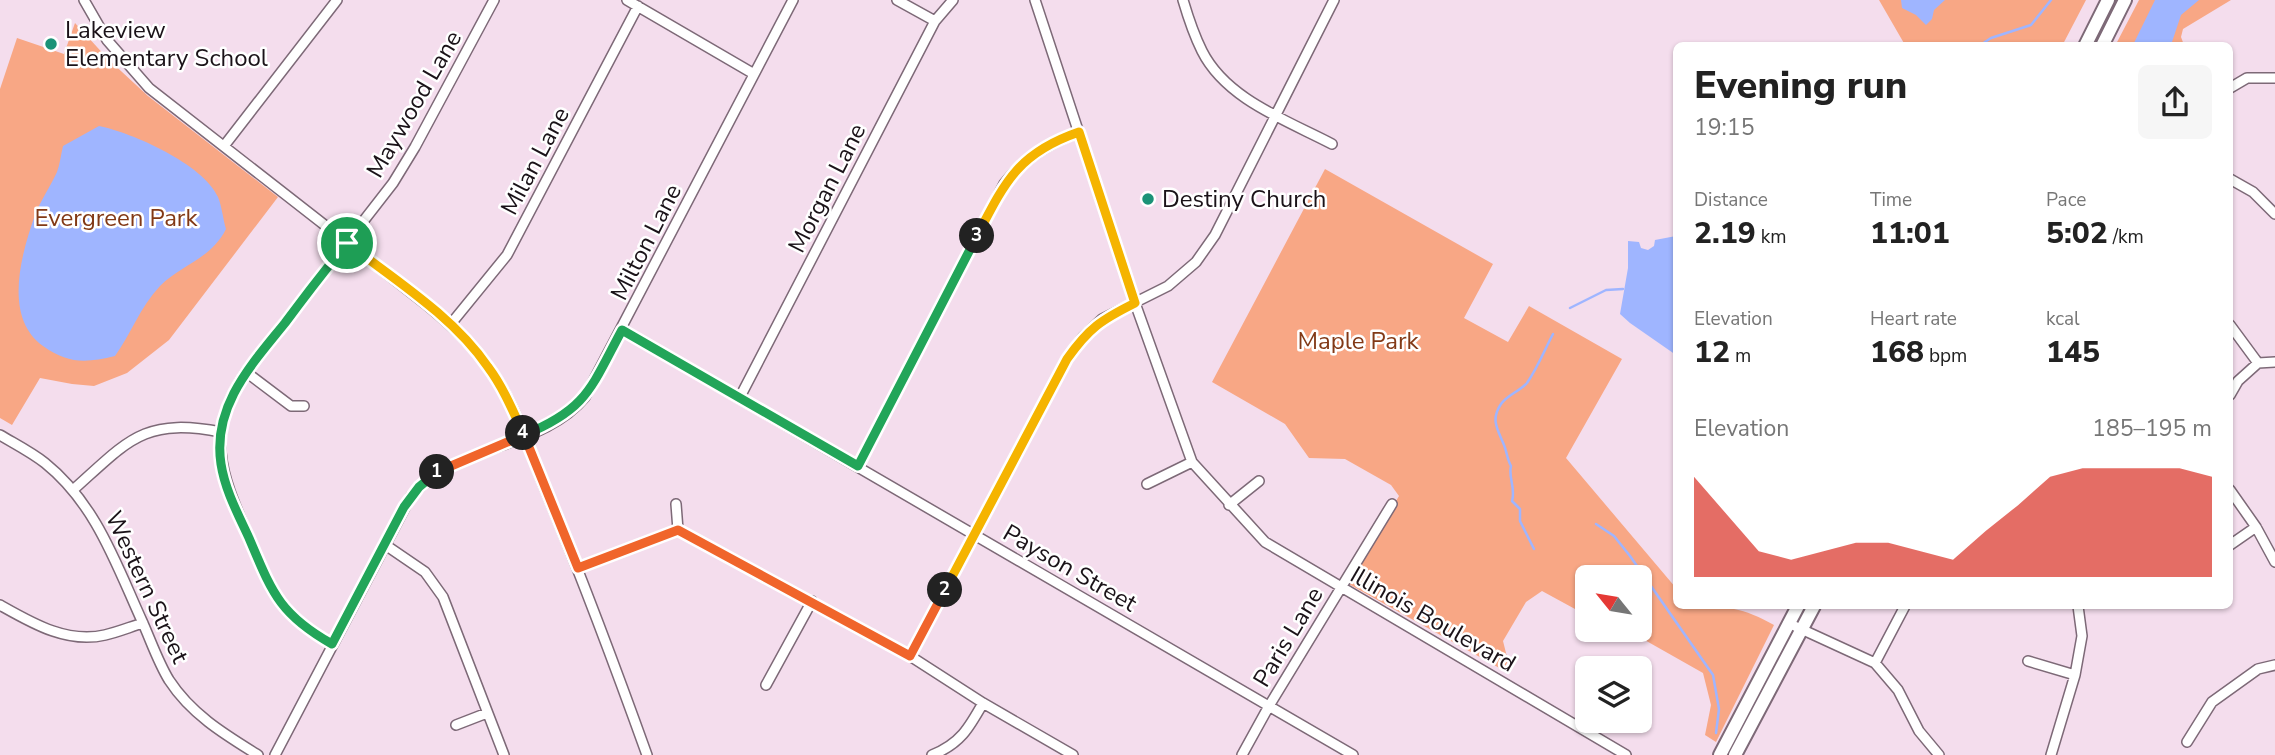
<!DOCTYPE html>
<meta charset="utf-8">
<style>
body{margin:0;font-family:"Nunito Sans",sans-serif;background:#f6f6f6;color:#222;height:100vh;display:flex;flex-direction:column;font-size:26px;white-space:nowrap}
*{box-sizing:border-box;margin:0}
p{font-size:23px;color:#767676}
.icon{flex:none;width:38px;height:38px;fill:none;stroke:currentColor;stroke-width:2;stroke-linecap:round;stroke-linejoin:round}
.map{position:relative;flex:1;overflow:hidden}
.panel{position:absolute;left:1673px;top:42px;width:560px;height:567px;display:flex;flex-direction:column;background:#fff;border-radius:10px;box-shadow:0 2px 5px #0004}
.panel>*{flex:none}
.needle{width:46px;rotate:300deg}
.buttons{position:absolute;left:1575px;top:565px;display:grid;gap:14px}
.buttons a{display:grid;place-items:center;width:77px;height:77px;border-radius:10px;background:#fff;box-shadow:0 2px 5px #0004;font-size:35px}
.pin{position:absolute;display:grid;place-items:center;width:60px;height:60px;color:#fff;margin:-30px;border:4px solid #fff;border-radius:50%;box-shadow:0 2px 7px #0007}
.km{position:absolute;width:35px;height:35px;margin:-18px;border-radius:50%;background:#222;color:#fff;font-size:19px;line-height:35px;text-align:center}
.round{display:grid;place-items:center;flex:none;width:74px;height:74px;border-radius:10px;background:#f6f6f6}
.summary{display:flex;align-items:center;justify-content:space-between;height:119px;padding:0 21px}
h1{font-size:38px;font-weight:800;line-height:52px}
.figures{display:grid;grid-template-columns:repeat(3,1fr);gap:10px;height:119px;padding:7px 21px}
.figures div{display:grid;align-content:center}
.figures b{font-size:30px;font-weight:800}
.figures small{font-size:19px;font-weight:400}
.figures p{font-size:19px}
.chart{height:196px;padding:14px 21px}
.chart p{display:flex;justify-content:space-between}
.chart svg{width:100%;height:126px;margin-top:7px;fill:#d93025;opacity:.7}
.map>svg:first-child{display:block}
</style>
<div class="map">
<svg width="2275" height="755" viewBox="0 0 2275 755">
<rect width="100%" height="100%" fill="#f4dded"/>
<path fill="#f8a785" d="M 1879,0 L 2086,0 L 2062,46 L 1905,45 Z
M 2139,0 L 2231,0 L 2183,29 L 2181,37 L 2184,45 L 2115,46 Z
M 75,23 L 108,59 L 148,96 L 278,197 L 169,340 L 127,373 L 94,386 L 72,384 L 40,378 L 12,425 L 0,418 L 0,89 L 17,38 L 64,54 Z
M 1325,169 L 1493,264 L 1464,318 L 1508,342 L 1529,306 L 1622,359 L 1566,458 L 1676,588 L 1676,606 C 1717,606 1738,604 1774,625 L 1716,742 L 1705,735 L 1711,705 L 1703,673 L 1627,630 L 1640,630 L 1640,578 L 1587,578 L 1587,608 L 1575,609 L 1542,591 L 1526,602 L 1503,641 L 1508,661 L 1503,670 L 1347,583 L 1399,496 L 1391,485 L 1345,459 L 1309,458 L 1285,424 L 1212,382 Z"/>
<path fill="#9fb5ff" d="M 1901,0 L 1945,0 L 1934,10 L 1932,19 L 1926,25 L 1916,15 L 1902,8 Z
M 2155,0 L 2199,0 L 2181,15 L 2171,45 L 2133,45 Z
M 99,126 C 133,133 203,164 218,197 C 222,207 223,219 226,229 C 211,259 182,264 160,286 C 140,307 131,334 115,356 C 86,363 68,364 43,346 C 3,317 21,255 35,215 C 41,200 50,187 57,172 C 60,164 61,154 63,146 Z
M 1676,236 L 1676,355 L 1630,323 L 1620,314 L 1628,268 L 1628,241 L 1639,242 L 1641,248 L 1648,250 L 1654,246 L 1655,240 Z"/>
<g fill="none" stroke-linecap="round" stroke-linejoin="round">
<path stroke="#9fb5ff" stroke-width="2.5" d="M 1979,46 L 1991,38 L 2031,25 L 2051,0
M 1570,308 L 1606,290 L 1623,289
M 1596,524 L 1614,536 L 1630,556 L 1713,675 L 1719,709 L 1716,733
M 1534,549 L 1520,521 L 1520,509 L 1512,501 C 1516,488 1508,478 1511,466 C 1507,459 1507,452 1504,445 C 1498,430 1490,420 1501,404 C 1507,395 1520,391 1527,383 C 1538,367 1544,351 1553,334"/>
<g stroke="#7d6977" stroke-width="12">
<path id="street" d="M 84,0 L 107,40 L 149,88 L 427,305 C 449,323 470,342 487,365 C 515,402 529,449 546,491 C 582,578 615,666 647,755
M 627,0 L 754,74
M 897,0 L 935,21
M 1035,0 L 1135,303 L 1192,462 L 1265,542 L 1626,755
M 1183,0 C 1188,17 1194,35 1202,51 C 1226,99 1286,120 1332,144
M 2230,88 L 2247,78 L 2275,78
M 224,146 L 337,0
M 2230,179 L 2253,192 L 2275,214
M 450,325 L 507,255 L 638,6
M 2230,325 L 2258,363 L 2275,362
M 622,330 L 1353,755
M 246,372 L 291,406 L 304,406
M 2230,395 L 2238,381 L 2258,363
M 740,397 L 935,21 L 953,0
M 0,435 C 15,444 31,452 45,463 C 96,504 116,564 142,621 C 151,641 158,662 169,680 C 191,714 224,734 258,755
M 858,466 L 1004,184 C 1024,158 1049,143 1079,132
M 1147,484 L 1192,462
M 73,490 C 128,441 143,417 221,432
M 2230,490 L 2256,527 L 2275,562
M 676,504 L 678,530
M 1229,505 L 1259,481
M 384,544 L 425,572 L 443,597 L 504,755
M 2230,545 L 2256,527
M 578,568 L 678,530 L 910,656 L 983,703 L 1073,755
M 0,605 C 32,623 67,644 105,635 C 118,632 130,627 143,623
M 1788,623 L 1875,663 L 1898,690 L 1919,731 L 1939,755
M 332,644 C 280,614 271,591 249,538 C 222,475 203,435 246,372 L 393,183 L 415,147 L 494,0
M 910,656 L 1067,359 L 1083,337 L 1102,319 L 1168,286 L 1196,262 L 1215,235 L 1334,0
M 2028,661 L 2075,675
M 1875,663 L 1905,606
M 766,685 L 812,601
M 456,725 L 487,713
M 2187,742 L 2212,702 L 2258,669 L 2275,665
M 275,755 L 411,496 C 460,443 543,448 585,397 L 793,0
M 932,755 C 960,744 969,728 983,703
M 1242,755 L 1269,706 L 1392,504
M 2051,755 L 2075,675 L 2082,636 L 2078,606"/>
</g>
<g stroke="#7d6977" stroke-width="16">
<path id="secondary" d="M 2085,46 L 2108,0
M 2102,46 L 2125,0
M 1720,755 L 1798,606
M 1735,755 L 1814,606"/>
</g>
<use href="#street" stroke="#fff" stroke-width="9"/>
<use href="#secondary" stroke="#fff" stroke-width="12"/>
</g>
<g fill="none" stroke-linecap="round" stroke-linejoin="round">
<g stroke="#fff" stroke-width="14">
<path id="split-1" d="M 347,243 C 326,269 305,296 285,323 C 252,364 212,406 221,464 C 225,490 238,514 249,538 C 272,592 279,614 332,644 L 404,507 L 419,487 L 437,472"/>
</g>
<g stroke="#fff" stroke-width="14">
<path id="split-2" d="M 437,472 L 524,435 L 578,568 L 678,530 L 910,656 L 945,590"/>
</g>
<g stroke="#fff" stroke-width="14">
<path id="split-3" d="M 945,590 L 1067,359 C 1089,328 1101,320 1135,303 L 1079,132 C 1018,153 1005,182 977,236"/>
</g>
<g stroke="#fff" stroke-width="14">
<path id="split-4" d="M 523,433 L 524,435 C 588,409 591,387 622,330 L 858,466 L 977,236"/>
</g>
<g stroke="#fff" stroke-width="14">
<path id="split-5" d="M 347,243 C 395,280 453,316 488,367 C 503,387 513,411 523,433"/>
</g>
<use href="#split-1" stroke="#22a559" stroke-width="9"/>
<use href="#split-2" stroke="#f0652b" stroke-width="9"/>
<use href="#split-3" stroke="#f5b400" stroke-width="9"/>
<use href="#split-4" stroke="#22a559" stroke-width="9"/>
<use href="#split-5" stroke="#f5b400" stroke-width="9"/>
</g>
<g fill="#1b9277" stroke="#fff" stroke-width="2.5">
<circle cx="51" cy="44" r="7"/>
<circle cx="1148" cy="199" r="7"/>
</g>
<g text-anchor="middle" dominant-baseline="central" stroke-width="5" stroke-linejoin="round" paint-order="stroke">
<g font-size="24" fill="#1a1218" stroke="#fff" text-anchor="start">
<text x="65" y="30">Lakeview<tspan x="65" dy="28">Elementary School</tspan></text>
<text x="1162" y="199">Destiny Church</text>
</g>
<g font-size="24" fill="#1a1218" stroke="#fff">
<text transform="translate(414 104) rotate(-60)">Maywood Lane</text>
<text transform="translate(535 161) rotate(-62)">Milan Lane</text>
<text transform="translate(827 188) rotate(-63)">Morgan Lane</text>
<text transform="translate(646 242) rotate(-63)">Milton Lane</text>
<text transform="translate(1070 568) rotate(30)">Payson Street</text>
<text transform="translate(147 587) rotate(65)">Western Street</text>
<text transform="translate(1433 619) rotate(30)">Illinois Boulevard</text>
<text transform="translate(1288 637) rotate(-59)">Paris Lane</text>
</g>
<g font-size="24" fill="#823916" stroke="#fff">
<text x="116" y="218">Evergreen Park</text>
<text x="1358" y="341">Maple Park</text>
</g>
</g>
</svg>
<div class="buttons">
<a><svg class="needle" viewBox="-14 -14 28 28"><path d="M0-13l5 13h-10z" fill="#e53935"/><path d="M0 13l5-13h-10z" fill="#767676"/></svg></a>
<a><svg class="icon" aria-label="layers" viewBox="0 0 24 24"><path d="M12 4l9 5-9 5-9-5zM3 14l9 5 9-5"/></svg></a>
</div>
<div class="pin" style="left:347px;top:243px;background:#1e9e55"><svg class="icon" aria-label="arrive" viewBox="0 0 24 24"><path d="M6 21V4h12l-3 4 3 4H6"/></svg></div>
<b class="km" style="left:437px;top:472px">1</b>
<b class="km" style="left:945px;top:590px">2</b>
<b class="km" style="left:977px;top:236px">3</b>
<b class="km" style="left:523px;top:433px">4</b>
<section class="panel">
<div class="summary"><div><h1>Evening run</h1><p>19:15</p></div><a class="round"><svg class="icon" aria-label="share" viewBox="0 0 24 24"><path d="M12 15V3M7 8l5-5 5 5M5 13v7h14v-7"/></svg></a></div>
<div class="figures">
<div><p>Distance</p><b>2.19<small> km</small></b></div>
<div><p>Time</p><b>11:01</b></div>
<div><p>Pace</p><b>5:02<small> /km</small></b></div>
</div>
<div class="figures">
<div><p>Elevation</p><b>12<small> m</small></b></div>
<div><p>Heart rate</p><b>168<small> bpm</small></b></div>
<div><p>kcal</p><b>145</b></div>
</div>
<div class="chart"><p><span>Elevation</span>185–195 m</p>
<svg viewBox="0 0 160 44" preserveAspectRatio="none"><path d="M0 44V9L10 22L20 35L30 38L40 35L50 32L60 32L70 35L80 38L90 28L100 19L110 9L120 6L130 6L140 6L150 6L160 9V44z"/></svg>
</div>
</section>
</div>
